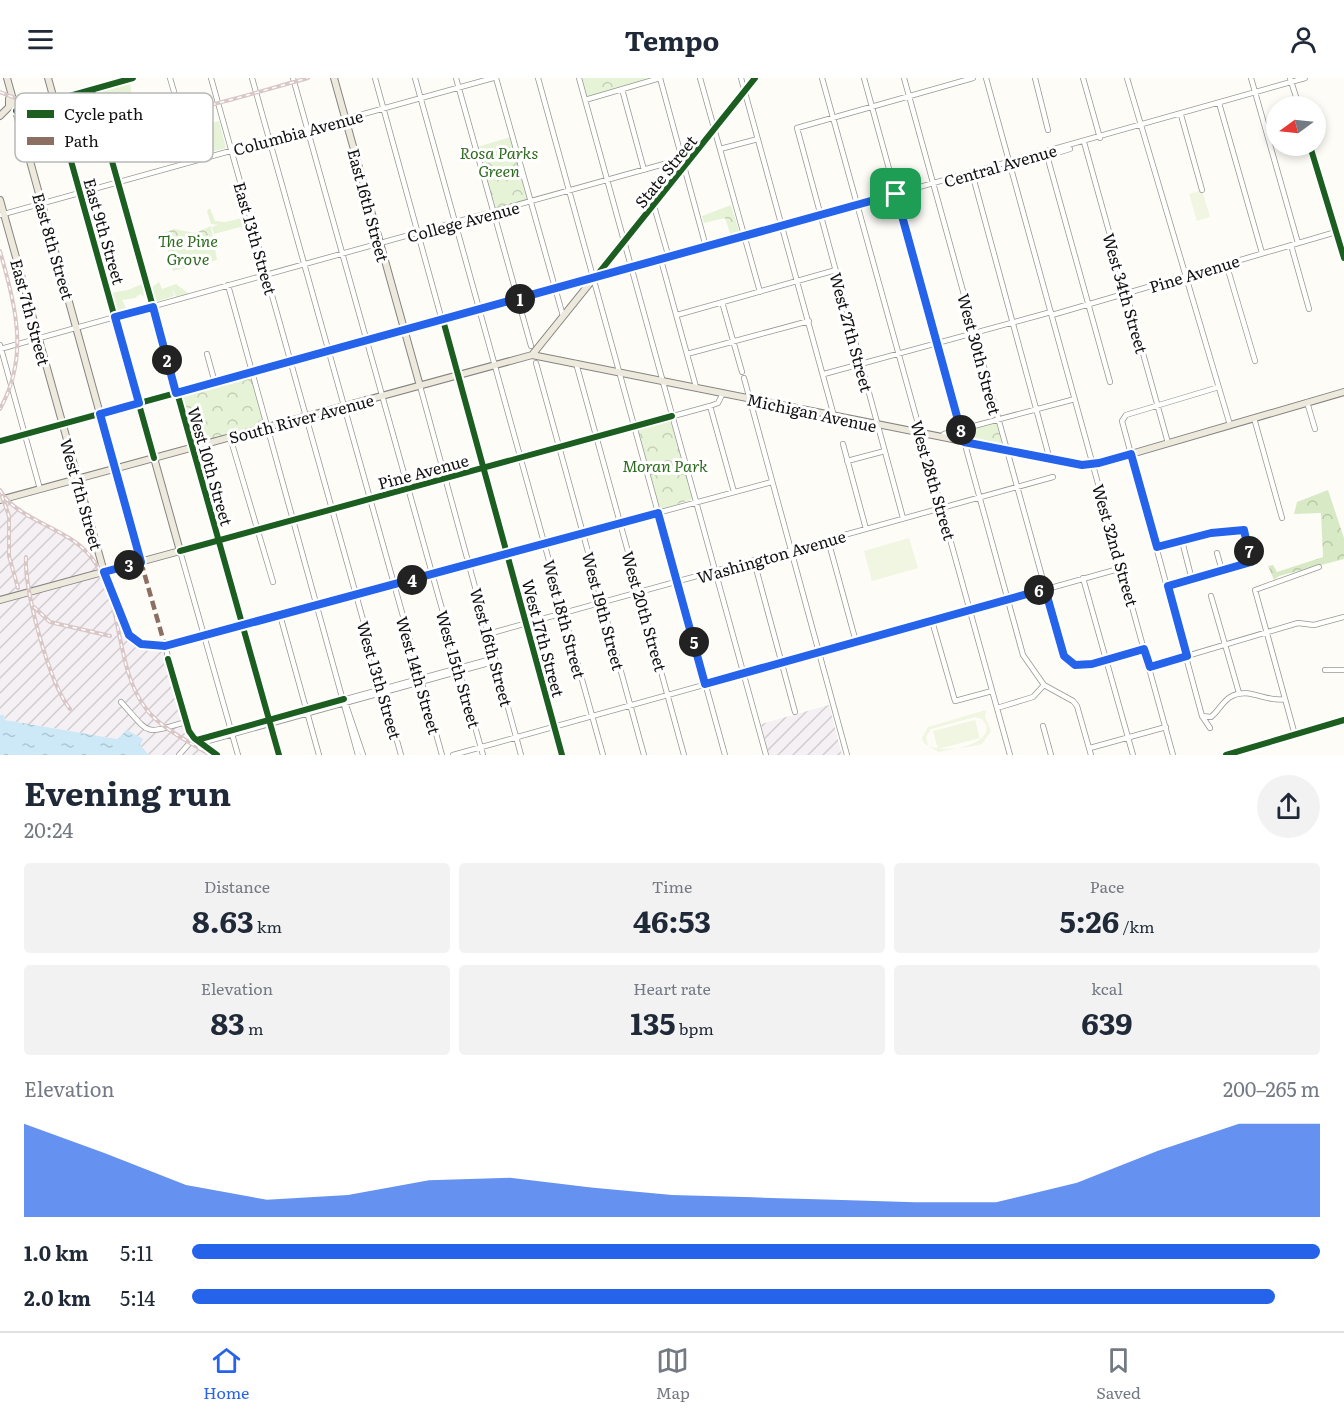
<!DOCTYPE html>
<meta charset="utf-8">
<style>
body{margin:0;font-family:Literata,serif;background:#f2f2f3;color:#1f2937;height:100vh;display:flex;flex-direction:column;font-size:22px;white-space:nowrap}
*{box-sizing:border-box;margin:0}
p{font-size:20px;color:#747a83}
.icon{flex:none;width:33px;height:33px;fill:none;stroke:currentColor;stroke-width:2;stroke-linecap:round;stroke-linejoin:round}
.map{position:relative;height:677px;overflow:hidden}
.sheet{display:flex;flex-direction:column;background:#fff;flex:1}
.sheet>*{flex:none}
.needle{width:39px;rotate:255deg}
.fabs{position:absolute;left:1266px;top:18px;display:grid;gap:12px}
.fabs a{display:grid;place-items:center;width:60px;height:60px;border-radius:50%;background:#fff;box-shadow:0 3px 9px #0003;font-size:30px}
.pin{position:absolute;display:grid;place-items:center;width:51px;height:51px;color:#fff;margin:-26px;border-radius:12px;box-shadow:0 3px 9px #0006}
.km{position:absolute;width:30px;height:30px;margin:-15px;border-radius:50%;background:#222;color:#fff;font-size:16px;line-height:30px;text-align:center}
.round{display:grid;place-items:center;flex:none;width:63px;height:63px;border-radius:32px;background:#f2f2f3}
.overview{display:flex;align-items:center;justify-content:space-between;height:102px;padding:0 24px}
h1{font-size:33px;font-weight:700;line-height:45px}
.metrics{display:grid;grid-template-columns:repeat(3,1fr);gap:9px;height:102px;padding:6px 24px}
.metrics div{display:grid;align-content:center;border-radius:6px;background:#f2f2f3;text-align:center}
.metrics b{font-size:30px;font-weight:700}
.metrics small{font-size:16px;font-weight:400}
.metrics p{font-size:16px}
.chart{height:168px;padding:12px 24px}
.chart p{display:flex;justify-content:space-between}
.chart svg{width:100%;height:108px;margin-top:6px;fill:#2563eb;opacity:.7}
ul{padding:0 24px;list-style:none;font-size:20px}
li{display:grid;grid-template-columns:96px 72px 1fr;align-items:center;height:45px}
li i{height:15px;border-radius:8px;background:#2563eb}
header{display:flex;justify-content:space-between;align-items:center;height:78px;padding:0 24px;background:#fff;font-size:27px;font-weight:700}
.tabs{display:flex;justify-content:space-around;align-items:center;height:84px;border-top:2px solid #e0e1e3;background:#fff;font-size:16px;color:#747a83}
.tabs a{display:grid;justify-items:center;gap:3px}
.tabs .on{color:#2563eb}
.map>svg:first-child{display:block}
</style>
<header><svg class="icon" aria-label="menu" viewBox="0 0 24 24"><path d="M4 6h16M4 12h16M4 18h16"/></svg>Tempo<svg class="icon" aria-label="person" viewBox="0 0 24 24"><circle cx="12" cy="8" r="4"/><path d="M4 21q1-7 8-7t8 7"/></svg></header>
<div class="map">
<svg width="1344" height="677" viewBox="0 0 1344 677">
<defs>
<pattern id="industrial-furrows" width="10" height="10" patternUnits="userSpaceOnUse" patternTransform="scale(1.5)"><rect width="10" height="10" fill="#f5f0f3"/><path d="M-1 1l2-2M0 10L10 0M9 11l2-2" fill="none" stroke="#d1cdcf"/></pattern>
<pattern id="forest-crowns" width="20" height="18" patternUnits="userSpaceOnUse" patternTransform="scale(1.5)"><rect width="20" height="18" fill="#d8eac5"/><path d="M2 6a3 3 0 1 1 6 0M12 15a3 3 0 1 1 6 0" fill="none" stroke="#b8c8a8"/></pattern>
<pattern id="park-crowns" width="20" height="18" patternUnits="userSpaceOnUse" patternTransform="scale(1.5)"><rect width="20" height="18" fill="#e7f3d7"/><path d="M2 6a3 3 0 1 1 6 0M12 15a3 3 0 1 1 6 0" fill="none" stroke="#c5cfb8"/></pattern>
<pattern id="water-ripples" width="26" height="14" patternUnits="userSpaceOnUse" patternTransform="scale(1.5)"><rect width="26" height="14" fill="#cde8f7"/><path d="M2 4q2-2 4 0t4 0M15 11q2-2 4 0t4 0" fill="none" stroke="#afc6d3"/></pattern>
</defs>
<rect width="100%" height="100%" fill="#fdfcf7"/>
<path fill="url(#industrial-furrows)" d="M 0,412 L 7,421 L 81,469 L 104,494 L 125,550 L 134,562 L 156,569 L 164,575 L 188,658 L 214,677 L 149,677 L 124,654 L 117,661 L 5,642 L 4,637 L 0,637 Z
M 829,627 L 842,677 L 769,677 L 761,646 Z"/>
<path fill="#e7f3d7" d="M 126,4 L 130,5 L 132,20 L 139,26 L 139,37 L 136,39 L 104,39 L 100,28 L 102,28 L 106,37 L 132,38 L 134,35 L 129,17 L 109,20 L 100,26 L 97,15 Z
M 219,43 L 226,70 L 203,76 L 200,66 L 206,62 L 204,54 L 201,52 L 191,57 L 190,54 L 197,78 L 193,78 L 184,46 L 187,45 L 189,52 Z
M 210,130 L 215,143 L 225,144 L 246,139 L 248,147 L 214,156 L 212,149 L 218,147 L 211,146 L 207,133 Z
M 159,204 L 162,211 L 176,206 L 189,216 L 176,220 L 173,211 L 174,218 L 155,224 L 151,210 Z
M 142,206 L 144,218 L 140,216 L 135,220 L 122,222 L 127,232 L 116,235 L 111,215 L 128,212 Z"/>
<path fill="url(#forest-crowns)" d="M 1328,412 L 1344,460 L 1344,481 L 1279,498 L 1274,502 L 1268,488 L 1273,487 L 1277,494 L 1323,479 L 1321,435 L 1294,436 L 1297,424 Z"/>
<path fill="url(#park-crowns)" d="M 581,0 L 655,0 L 586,20 Z
M 511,59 L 529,123 L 495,132 L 477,69 Z
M 731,127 L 740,156 L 731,158 L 725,140 L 704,145 L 702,138 Z
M 211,148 L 217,182 L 173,193 L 166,166 L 160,162 L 163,155 L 174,151 L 195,155 Z
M 251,298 L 264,347 L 194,366 L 181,316 Z
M 669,341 L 671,343 L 693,421 L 660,432 L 637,352 Z
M 996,344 L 1003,366 L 1001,369 L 964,360 L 965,353 Z"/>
<path fill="#f0f6e1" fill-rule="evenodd" d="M 1202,112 L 1210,139 L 1197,143 L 1189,116 Z
M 909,460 L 918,490 L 872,503 L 864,473 Z
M 986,632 L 985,639 L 991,653 L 982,666 C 965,670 924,677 922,660 L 928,649 ZM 975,639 L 982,641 L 987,648 C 987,668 955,670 939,674 L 928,668 L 926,659 L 931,651 Z
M 975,642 L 980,660 L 938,671 L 933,653 Z"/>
<path fill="url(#water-ripples)" d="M 0,637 L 4,637 L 5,642 L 117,661 L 127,652 L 143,661 L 140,667 L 149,677 L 0,677 Z"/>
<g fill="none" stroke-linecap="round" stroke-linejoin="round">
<g stroke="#979795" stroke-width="6">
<path id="minor" d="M 170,0 L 175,17
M 211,0 L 401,677
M 252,0 L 442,677
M 293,0 L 483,677
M 375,0 L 562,677
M 415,0 L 603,677
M 456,0 L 531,268
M 496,0 L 563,238
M 538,0 L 725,677
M 579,0 L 766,677
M 660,0 L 706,169
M 700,0 L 760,214
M 741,0 L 834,338
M 822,0 L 1010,677
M 864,0 L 1023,577 L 1044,607 L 1073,623 L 1077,628 L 1091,677
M 904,0 L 1064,578 C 1081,599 1123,577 1144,571
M 986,0 L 1173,677
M 1035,0 L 1048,52
M 1083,0 L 1100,60
M 1127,0 L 1230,347
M 1251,0 L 1298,165
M 1290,0 L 1299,28
M 622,11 L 644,92
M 92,12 L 279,677
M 585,22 L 660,0
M 1219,25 L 1262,175
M 16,33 L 133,0
M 1181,37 L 1202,112
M 1084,64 L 1168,365
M 1310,68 L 1344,180
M 720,71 L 758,61
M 1046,74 L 1110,304
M 1011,89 L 1070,71
M 972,95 L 1050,382
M 654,128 L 669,180
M 0,137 L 493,0
M 1291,167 L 1309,231
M 661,182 L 696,309
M 1226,185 L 1255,283
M 228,207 L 358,677
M 722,224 L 742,294
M 677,237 L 836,192
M 1052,237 L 1336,154
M 0,267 L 40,411
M 0,271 L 682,81
M 207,276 L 215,305
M 687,276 L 809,243
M 536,285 L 644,677
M 576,285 L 684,677
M 824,296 L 1051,234
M 744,300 L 847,677
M 420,308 L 521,677
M 1307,324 L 1315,351
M 710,328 L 734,414
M 1254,340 L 1282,440
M 230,359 L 273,504
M 941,359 L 944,356 L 1075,321
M 0,363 L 594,201 L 1305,0
M 843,366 L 866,451
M 847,383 L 885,373
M 903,440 L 797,50 L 973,0
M 828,462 L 856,564
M 1182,463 L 1192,502
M 1157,469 L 1238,451 L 1246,456 L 1251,485 L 1168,508
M 1217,475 L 1222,493
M 754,483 L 795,634
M 104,494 L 129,557 L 141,566 L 165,568 L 772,404
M 1083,500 L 1133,677
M 1211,518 L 1239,615
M 280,537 L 319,677
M 932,543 L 955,623 L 992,613
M 488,556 L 1053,399
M 165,568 L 189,653 L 194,660 L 217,677
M 1150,589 L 1298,545 L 1314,547 L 1344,539
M 1325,592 L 1344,592
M 121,624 C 152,658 142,656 186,644
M 345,624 L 363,677
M 997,630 L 1033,619 L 1044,607
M 1202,638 L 1211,639 C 1219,633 1223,622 1232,618 C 1249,609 1267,625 1285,621
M 1043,648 L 1051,677
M 1210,650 L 1202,638 L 1122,343 L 1126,337 L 1219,309
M 1295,657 L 1255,512 L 1319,489
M 197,662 L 495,580
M 201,665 L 496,583
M 1090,670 L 1166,649
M 179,677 L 194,660
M 238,677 L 180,473 L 710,328 L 718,325 L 723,315
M 453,677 L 1122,490
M 1226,677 L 1344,642"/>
</g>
<g stroke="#858482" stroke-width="8">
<path id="major" d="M 7,0 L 141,484
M 334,0 L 420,308
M 0,38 L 9,29 L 9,21
M 0,122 L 104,494
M 532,277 L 755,0
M 0,422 L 532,277 L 1082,387 L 1107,383 L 1344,314
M 0,522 L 180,473 L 48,0"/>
</g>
<use href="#minor" stroke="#fffffe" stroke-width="4.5"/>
<use href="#major" stroke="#ede9dc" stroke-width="6"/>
<g stroke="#d9c6c7" stroke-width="4">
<path id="rail" d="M 0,14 C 118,63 192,32 308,0
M 0,173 C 15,228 30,277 0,331
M 0,412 C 17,443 68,449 91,479 C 125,522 113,589 147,632 C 162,651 190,664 210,677
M 2,418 L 9,438 L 9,478 L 18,510
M 26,479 C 24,512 49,605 70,631
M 34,529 L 50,544 L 110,558"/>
</g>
<use href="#rail" stroke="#fff" stroke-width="1.5" stroke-dasharray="4.5" stroke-linecap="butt"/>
<path stroke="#8d6e63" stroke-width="4.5" stroke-dasharray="9 4.5" stroke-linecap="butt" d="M 141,484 L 165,568"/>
<g stroke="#fff" stroke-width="10">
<path id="cycleway" d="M 92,12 L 279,677
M 54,22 L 154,380
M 16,33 L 133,0
M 1310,68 L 1344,180
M 443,242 L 562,677
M 0,363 L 594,201 L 755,0
M 180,473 L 672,338
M 168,581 L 189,653 L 194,660 L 217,677
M 197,662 L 344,621
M 1226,677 L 1344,642"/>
</g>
<use href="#cycleway" stroke="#1b5e20" stroke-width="6"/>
</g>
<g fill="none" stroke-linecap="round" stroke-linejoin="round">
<g stroke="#fff" stroke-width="12">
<path id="route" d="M 896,116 L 964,364 L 1082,387 L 1099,385 L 1131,376 L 1157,469 L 1211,455 L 1244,452 L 1251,484 L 1168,508 L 1187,578 L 1150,589 L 1144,571 L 1092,586 L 1075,587 L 1064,578 L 1045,511 L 705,606 L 658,435 L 165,568 L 141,566 L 129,557 L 104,494 L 141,484 L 100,336 L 139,325 L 115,239 L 153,229 L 176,315 Z"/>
</g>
<use href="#route" stroke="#2563eb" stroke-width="8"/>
</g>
<g text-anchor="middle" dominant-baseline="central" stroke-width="6" stroke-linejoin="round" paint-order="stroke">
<g font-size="16" fill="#111" stroke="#fff">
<text transform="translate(298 54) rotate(-15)">Columbia Avenue</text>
<text transform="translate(1000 87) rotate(-16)">Central Avenue</text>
<text transform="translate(665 93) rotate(-51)">State Street</text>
<text transform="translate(369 127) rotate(75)">East 16th Street</text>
<text transform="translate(463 143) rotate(-15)">College Avenue</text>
<text transform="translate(105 153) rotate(74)">East 9th Street</text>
<text transform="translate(256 160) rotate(74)">East 13th Street</text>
<text transform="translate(54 168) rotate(74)">East 8th Street</text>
<text transform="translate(1194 195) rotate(-17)">Pine Avenue</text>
<text transform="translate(1126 215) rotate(74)">West 34th Street</text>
<text transform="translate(31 234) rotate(75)">East 7th Street</text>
<text transform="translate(852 254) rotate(75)">West 27th Street</text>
<text transform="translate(980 276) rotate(75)">West 30th Street</text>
<text transform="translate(812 334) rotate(12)">Michigan Avenue</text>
<text transform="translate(301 340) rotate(-15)">South River Avenue</text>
<text transform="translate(211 388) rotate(74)">West 10th Street</text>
<text transform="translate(423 393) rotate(-15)">Pine Avenue</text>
<text transform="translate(934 402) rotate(74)">West 28th Street</text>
<text transform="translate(82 416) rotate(74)">West 7th Street</text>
<text transform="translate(1116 467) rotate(74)">West 32nd Street</text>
<text transform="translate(771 478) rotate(-16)">Washington Avenue</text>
<text transform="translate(604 533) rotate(75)">West 19th Street</text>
<text transform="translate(645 533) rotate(74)">West 20th Street</text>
<text transform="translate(565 541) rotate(75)">West 18th Street</text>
<text transform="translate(544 560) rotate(75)">West 17th Street</text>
<text transform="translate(492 569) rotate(75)">West 16th Street</text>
<text transform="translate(459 591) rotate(74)">West 15th Street</text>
<text transform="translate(419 597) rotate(74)">West 14th Street</text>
<text transform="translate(380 602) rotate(74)">West 13th Street</text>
</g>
<g font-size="16" font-style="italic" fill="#2f6b1f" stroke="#fff">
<text x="499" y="74">Rosa Parks<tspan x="499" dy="18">Green</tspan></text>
<text x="188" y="162">The Pine<tspan x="188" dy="18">Grove</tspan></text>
<text x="665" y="387">Moran Park</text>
</g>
</g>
<rect x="15" y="15" width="198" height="69" rx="9" fill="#fff" stroke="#b8b8b8" stroke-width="1.5"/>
<rect x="27" y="32" width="27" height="8" fill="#1b5e20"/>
<rect x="27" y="59" width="27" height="8" fill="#8d6e63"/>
<g font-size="16" fill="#111">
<text x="64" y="42">Cycle path</text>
<text x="64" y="69">Path</text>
</g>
</svg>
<div class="fabs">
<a><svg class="needle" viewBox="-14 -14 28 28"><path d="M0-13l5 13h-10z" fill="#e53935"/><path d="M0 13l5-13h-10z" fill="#747a83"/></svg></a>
</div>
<div class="pin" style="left:896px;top:116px;background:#1e9e55"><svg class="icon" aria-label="arrive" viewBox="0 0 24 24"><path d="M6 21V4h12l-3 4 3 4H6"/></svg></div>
<b class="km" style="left:520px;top:221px">1</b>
<b class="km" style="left:167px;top:282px">2</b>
<b class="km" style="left:129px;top:487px">3</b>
<b class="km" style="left:412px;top:502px">4</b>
<b class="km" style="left:694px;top:564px">5</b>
<b class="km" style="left:1039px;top:512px">6</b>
<b class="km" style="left:1249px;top:473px">7</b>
<b class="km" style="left:961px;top:352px">8</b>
</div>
<section class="sheet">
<div class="overview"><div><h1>Evening run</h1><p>20:24</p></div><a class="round"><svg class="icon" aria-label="share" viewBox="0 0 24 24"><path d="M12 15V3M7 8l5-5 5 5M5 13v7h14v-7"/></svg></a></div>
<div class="metrics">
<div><p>Distance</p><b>8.63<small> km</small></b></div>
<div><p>Time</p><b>46:53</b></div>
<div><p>Pace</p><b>5:26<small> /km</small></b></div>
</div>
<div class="metrics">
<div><p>Elevation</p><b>83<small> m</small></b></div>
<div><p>Heart rate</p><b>135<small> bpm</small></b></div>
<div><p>kcal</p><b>639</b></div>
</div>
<div class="chart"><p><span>Elevation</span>200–265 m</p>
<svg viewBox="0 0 160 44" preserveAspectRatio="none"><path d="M0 44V6L10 18L20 31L30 37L40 35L50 29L60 28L70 32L80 35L90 36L100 37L110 38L120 38L130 30L140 17L150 6L160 6V44z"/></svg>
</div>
<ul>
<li><b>1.0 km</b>5:11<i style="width:100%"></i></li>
<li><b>2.0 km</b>5:14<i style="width:96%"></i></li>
</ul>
</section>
<nav class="tabs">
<a class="on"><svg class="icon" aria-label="home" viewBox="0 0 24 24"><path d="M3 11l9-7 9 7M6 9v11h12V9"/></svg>Home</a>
<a><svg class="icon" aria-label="map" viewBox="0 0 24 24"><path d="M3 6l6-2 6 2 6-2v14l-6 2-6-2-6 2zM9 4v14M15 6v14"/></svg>Map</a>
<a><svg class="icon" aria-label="saved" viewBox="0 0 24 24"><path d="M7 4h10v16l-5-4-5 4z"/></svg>Saved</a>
</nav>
